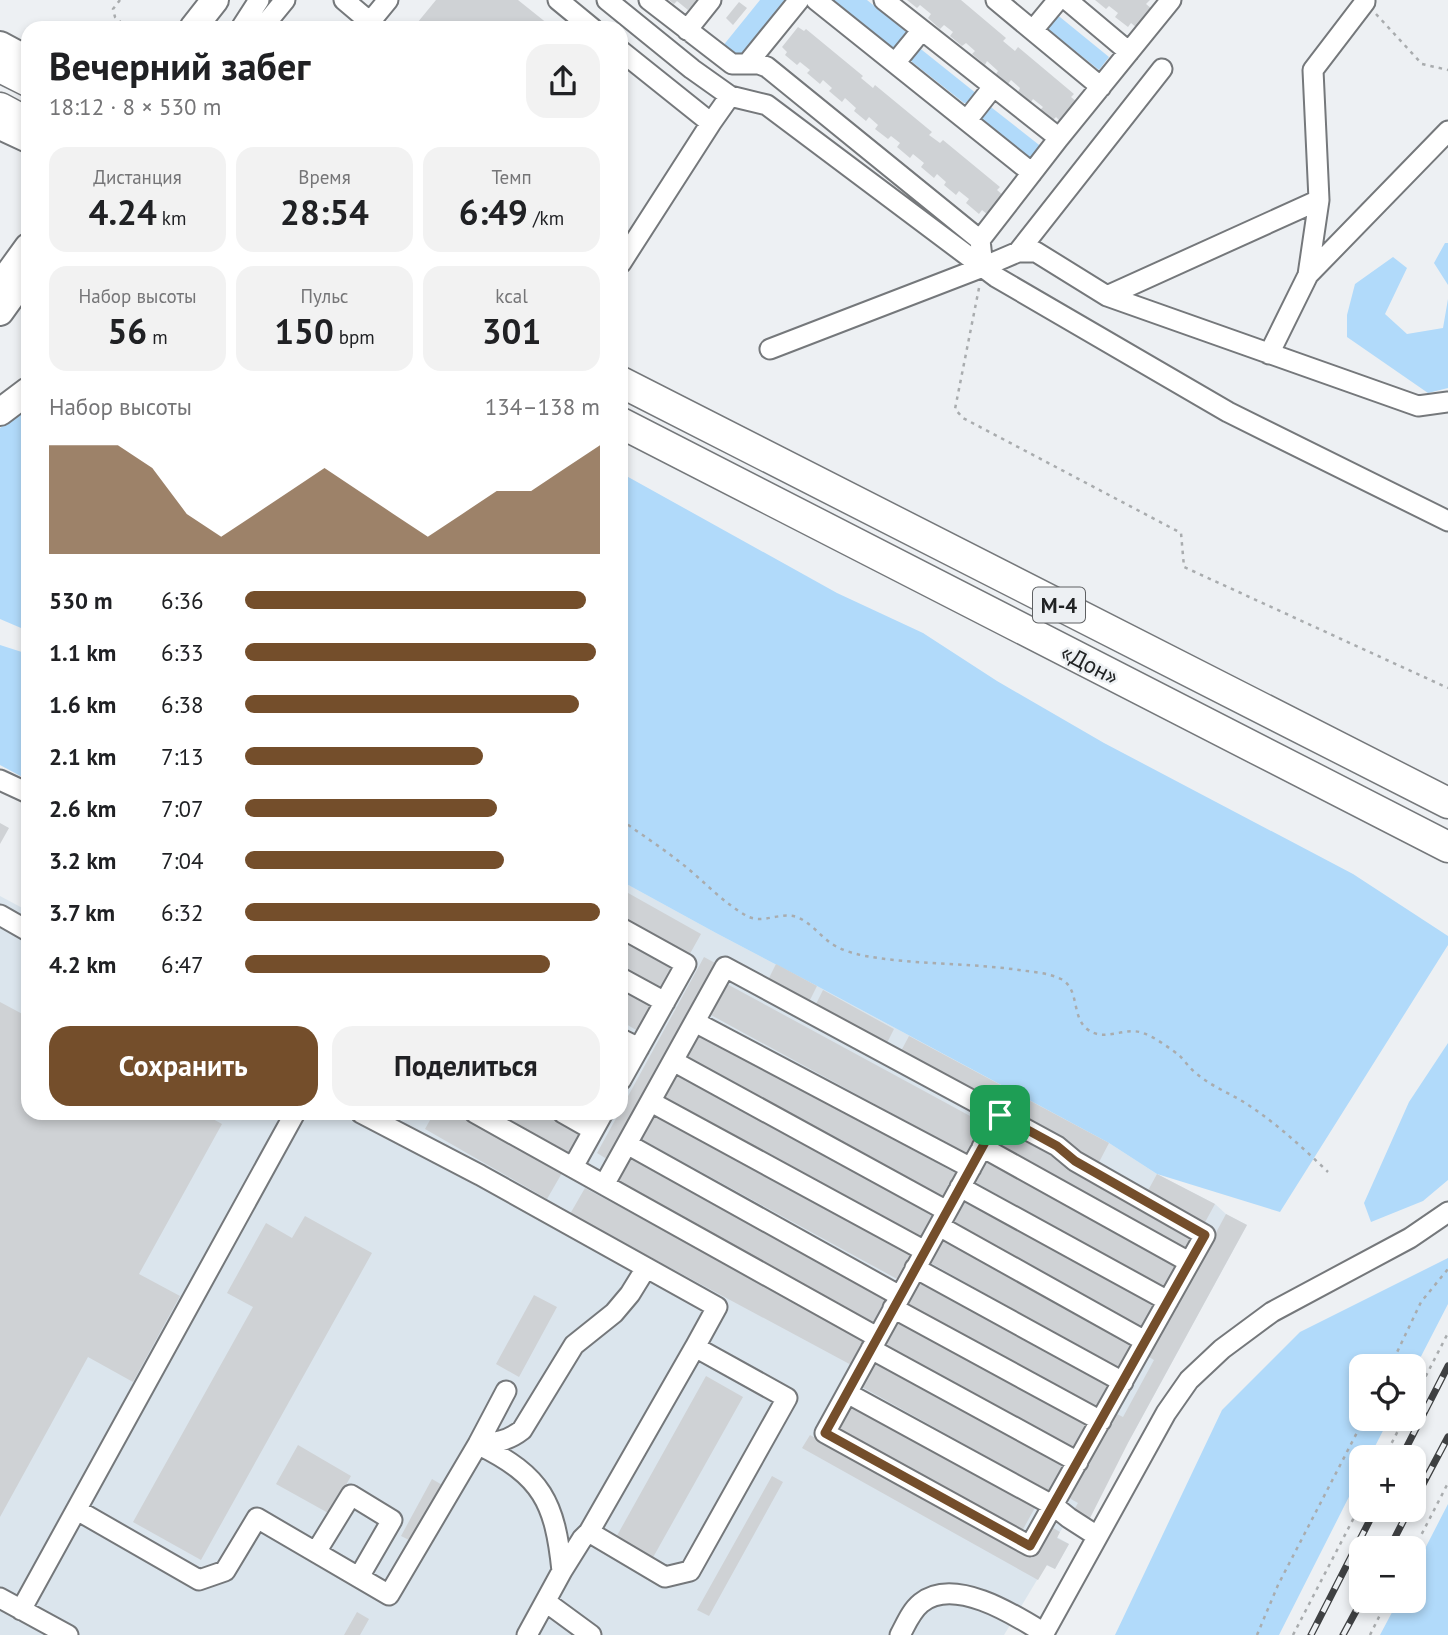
<!DOCTYPE html>
<html lang="ru">
<meta charset="utf-8">
<style>
body{margin:0;font-family:"PT Sans",sans-serif;background:#f2f2f2;color:#202124;height:100vh;display:flex;flex-direction:column;font-size:26px;white-space:nowrap}
*{box-sizing:border-box;margin:0}
p{font-size:23px;color:#757577}
.icon{flex:none;width:38px;height:38px;fill:none;stroke:currentColor;stroke-width:2;stroke-linecap:round;stroke-linejoin:round}
.map{position:relative;flex:1;overflow:hidden}
.panel{position:absolute;left:21px;top:21px;width:607px;height:1099px;display:flex;flex-direction:column;background:#fff;border-radius:21px;box-shadow:0 4px 10px #0003}
.panel>*{flex:none}
.buttons{position:absolute;left:1349px;top:1354px;display:grid;gap:14px}
.buttons a{display:grid;place-items:center;width:77px;height:77px;border-radius:14px;background:#fff;box-shadow:0 4px 10px #0003;font-size:35px}
.pin{position:absolute;display:grid;place-items:center;width:60px;height:60px;color:#fff;margin:-30px;border-radius:14px;box-shadow:0 4px 10px #0006}
.round{display:grid;place-items:center;flex:none;width:74px;height:74px;border-radius:21px;background:#f2f2f2}
.summary{display:flex;align-items:center;justify-content:space-between;height:119px;padding:0 28px}
h1{font-size:38px;font-weight:600;line-height:52px}
.stats{display:grid;grid-template-columns:repeat(3,1fr);gap:10px;height:119px;padding:7px 28px}
.stats div{display:grid;align-content:center;border-radius:18px;background:#f2f2f2;text-align:center}
.stats b{font-size:35px;font-weight:600}
.stats small{font-size:19px;font-weight:400}
.stats p{font-size:19px}
.chart{height:196px;padding:14px 28px}
.chart p{display:flex;justify-content:space-between}
.chart svg{width:100%;height:126px;margin-top:7px;fill:#744e2b;opacity:.7}
.button{display:flex;gap:14px;margin-top:auto;padding:14px 28px}
.button a{flex:1;height:80px;border-radius:21px;background:#744e2b;color:#fff;font-size:28px;font-weight:600;line-height:80px;text-align:center}
.button a+a{background:#f2f2f2;color:#202124}
ul{padding:0 28px;list-style:none;font-size:23px}
li{display:grid;grid-template-columns:112px 84px 1fr;align-items:center;height:52px}
li i{height:18px;border-radius:9px;background:#744e2b}
.map>svg:first-child{display:block}
</style>
<div class="map">
<svg width="1448" height="1635" viewBox="0 0 1448 1635">
<rect width="100%" height="100%" fill="#edf0f3"/>
<path fill="#dbe5ed" d="M 621,881 L 716,933 L 817,986 L 1109,1143 L 1157,1174 L 1215,1204 L 1226,1214 L 1247,1225 L 1129,1441 L 1072,1513 L 1060,1532 L 1057,1537 L 1069,1544 L 1055,1569 L 1046,1565 L 1004,1635 L 0,1635 L 0,896 L 28,911 L 28,1113 L 621,1113 Z"/>
<path fill="#b1dafa" d="M 760,0 L 788,0 L 738,60 L 722,47 Z
M 831,0 L 867,0 L 910,35 L 896,53 Z
M 1055,13 L 1109,57 L 1099,70 L 1044,26 Z
M 917,46 L 977,94 L 969,103 L 964,103 L 912,62 L 910,58 Z
M 987,104 L 1043,148 L 1031,163 L 975,119 Z
M 1445,243 L 1448,243 L 1448,285 L 1434,263 Z
M 1393,257 L 1407,268 L 1385,314 L 1407,334 L 1443,328 L 1448,299 L 1448,388 L 1428,393 L 1347,337 L 1347,315 L 1355,284 Z
M 28,406 L 28,631 L 0,619 L 0,428 Z
M 621,473 L 837,593 L 923,633 L 997,681 L 1104,743 L 1353,874 L 1448,936 L 1448,945 L 1280,1212 L 1157,1174 L 1109,1143 L 817,986 L 716,933 L 621,881 Z
M 0,645 L 28,654 L 28,780 L 0,765 Z
M 1448,1043 L 1448,1180 L 1423,1201 L 1371,1222 L 1364,1203 L 1409,1102 Z
M 1448,1258 L 1448,1304 L 1414,1370 L 1414,1367 L 1362,1367 L 1362,1419 L 1389,1419 L 1369,1458 L 1362,1458 L 1361,1473 L 1279,1635 L 1115,1635 L 1222,1410 L 1300,1332 Z
M 1448,1504 L 1448,1635 L 1380,1635 L 1398,1601 L 1414,1601 L 1414,1570 Z"/>
<path fill="#cfd2d5" d="M 436,0 L 518,0 L 553,28 L 413,28 Z
M 669,0 L 697,0 L 688,10 L 677,1 L 674,4 Z
M 907,0 L 961,0 L 1006,38 L 1003,41 L 1015,51 L 1018,47 L 1074,94 L 1071,97 L 1077,102 L 1061,122 L 1056,117 L 1052,121 L 1040,110 L 1043,107 L 1033,99 L 1031,102 L 1018,92 L 1020,88 L 1011,80 L 1008,84 L 996,74 L 998,71 L 987,61 L 985,65 L 972,54 L 975,51 L 966,43 L 962,46 L 950,36 L 953,32 L 944,25 L 940,29 L 928,18 L 931,14 L 920,5 L 917,8 Z
M 1095,0 L 1150,0 L 1146,4 L 1152,9 L 1137,28 L 1131,23 L 1128,27 L 1115,17 L 1118,13 L 1109,6 L 1106,9 Z
M 739,2 L 747,8 L 733,25 L 726,18 Z
M 798,27 L 804,31 L 806,29 L 863,76 L 861,78 L 873,88 L 875,85 L 932,132 L 929,135 L 940,143 L 943,140 L 1000,187 L 997,190 L 1004,196 L 988,215 L 982,210 L 979,214 L 966,203 L 969,199 L 959,191 L 956,195 L 944,185 L 946,182 L 937,174 L 934,178 L 921,167 L 924,163 L 913,154 L 910,158 L 897,147 L 900,143 L 891,136 L 888,139 L 875,129 L 878,125 L 869,117 L 866,121 L 854,111 L 856,108 L 845,98 L 842,102 L 829,91 L 832,88 L 823,80 L 820,84 L 807,73 L 810,70 L 800,62 L 797,65 L 785,55 L 787,52 L 782,47 Z
M 0,823 L 9,828 L 0,844 Z
M 621,889 L 701,934 L 687,959 L 621,923 Z
M 621,935 L 678,967 L 663,993 L 621,970 Z
M 704,957 L 717,964 L 610,1161 L 597,1153 L 619,1113 L 621,1113 L 621,1109 Z
M 776,964 L 817,986 L 809,1002 L 768,980 Z
M 727,984 L 983,1123 L 966,1154 L 711,1015 Z
M 621,988 L 656,1007 L 641,1033 L 621,1021 Z
M 823,990 L 894,1029 L 886,1045 L 815,1006 Z
M 0,1002 L 28,1017 L 28,1113 L 202,1113 L 222,1124 L 139,1274 L 180,1296 L 133,1382 L 88,1357 L 0,1517 Z
M 698,1032 L 957,1174 L 943,1199 L 684,1058 Z
M 909,1036 L 1109,1143 L 1097,1166 L 1074,1153 L 1077,1148 L 900,1053 Z
M 677,1073 L 936,1214 L 921,1240 L 663,1098 Z
M 434,1113 L 457,1113 L 562,1173 L 547,1199 L 425,1129 Z
M 493,1113 L 554,1113 L 586,1131 L 571,1157 Z
M 655,1113 L 913,1255 L 899,1280 L 641,1139 Z
M 1000,1127 L 1198,1238 L 1189,1253 L 992,1143 Z
M 988,1156 L 1180,1263 L 1165,1288 L 973,1181 Z
M 631,1157 L 889,1299 L 875,1324 L 617,1183 Z
M 1157,1174 L 1215,1204 L 1203,1226 L 1145,1196 Z
M 585,1188 L 870,1342 L 855,1367 L 570,1214 Z
M 965,1196 L 1157,1304 L 1143,1329 L 951,1222 Z
M 1226,1214 L 1247,1225 L 1129,1441 L 1088,1522 L 1072,1513 L 1078,1503 L 1069,1498 L 1115,1413 L 1123,1417 L 1154,1360 L 1149,1357 Z
M 305,1216 L 372,1253 L 201,1560 L 133,1522 L 253,1307 L 227,1293 L 266,1223 L 292,1238 Z
M 943,1237 L 1135,1344 L 1121,1370 L 929,1262 Z
M 920,1278 L 1112,1385 L 1097,1411 L 905,1304 Z
M 534,1295 L 557,1307 L 519,1377 L 496,1364 Z
M 897,1318 L 1089,1425 L 1075,1451 L 883,1343 Z
M 877,1361 L 1069,1468 L 1054,1494 L 862,1387 Z
M 706,1376 L 743,1397 L 651,1561 L 614,1541 Z
M 851,1404 L 1036,1506 L 1022,1531 L 837,1429 Z
M 810,1435 L 1032,1558 L 1050,1526 L 1060,1532 L 1057,1538 L 1069,1544 L 1055,1569 L 1047,1565 L 1038,1580 L 802,1448 Z
M 298,1445 L 351,1476 L 330,1514 L 276,1484 Z
M 772,1476 L 783,1482 L 709,1616 L 697,1610 Z
M 432,1479 L 444,1486 L 413,1542 L 401,1536 Z
M 357,1612 L 369,1619 L 360,1635 L 344,1635 Z"/>
<g fill="none" stroke-linecap="round" stroke-linejoin="round">
<g stroke="#75787b" stroke-width="23">
<path id="minor" d="M 344,0 L 370,22
M 558,0 L 592,28
M 607,0 L 692,69 L 730,96 L 767,105 L 996,277 L 1228,412 L 1448,521
M 649,0 L 732,64 L 747,64 L 799,0
M 816,0 L 1032,173
M 884,0 L 1059,138
M 996,0 L 1101,87
M 1067,0 L 1129,52
M 241,28 L 259,0
M 262,28 L 285,0
M 365,28 L 388,0
M 687,30 L 711,0
M 1033,30 L 1058,0
M 621,51 L 711,123
M 895,63 L 922,30
M 747,64 L 759,64 L 767,67 L 980,240 L 983,267
M 967,120 L 993,87
M 980,240 L 1059,138 L 1171,0
M 1018,252 L 1162,69
M 621,263 L 711,123 L 730,96
M 1308,275 L 1319,200 L 1313,70 L 1365,2 L 1365,0
M 1107,296 L 1319,200
M 770,349 L 983,267 L 1018,252 L 1036,252 L 1107,296 L 1418,406 L 1448,402
M 1269,354 L 1308,275 L 1448,131
M 0,780 L 28,793
M 0,915 L 28,931
M 621,928 L 686,964 L 621,1080
M 621,978 L 665,1002
M 695,1022 L 971,1168
M 621,1039 L 639,1048
M 673,1061 L 947,1211
M 651,1102 L 925,1251
M 361,1113 L 480,1175 L 717,1307 L 695,1347
M 475,1113 L 877,1337
M 563,1113 L 593,1130
M 627,1144 L 900,1296
M 982,1147 L 1189,1262
M 573,1167 L 603,1113
M 604,1185 L 725,967 L 1057,1146 L 1075,1161 L 1205,1235 L 1030,1546 L 825,1433 L 1000,1115
M 960,1187 L 1168,1301
M 939,1226 L 1145,1341
M 915,1268 L 1123,1382
M 893,1308 L 1101,1421
M 871,1349 L 1078,1462
M 847,1393 L 1054,1506 L 1069,1518 L 1097,1536
M 478,1444 C 495,1443 508,1441 522,1430 L 574,1345 L 614,1313 L 630,1294 L 646,1268
M 479,1445 C 542,1476 555,1502 562,1571
M 77,1510 L 199,1580 L 225,1571 L 257,1518 L 389,1595 L 478,1444 L 506,1391
M 316,1552 L 351,1495 L 392,1520 L 359,1577
M 0,1598 L 68,1635
M 546,1602 L 591,1635
M 21,1610 L 295,1113
M 527,1635 L 562,1571 L 582,1539 L 589,1532 L 695,1347 L 787,1398 L 690,1571 L 665,1577 L 589,1532
M 900,1635 C 906,1624 911,1611 921,1603 C 954,1576 1015,1615 1044,1633
M 1043,1635 L 1166,1413 L 1189,1380 L 1222,1349 L 1272,1312 L 1410,1238 L 1448,1212"/>
</g>
<g stroke="#75787b" stroke-width="30">
<path id="major" d="M 193,28 L 215,0
M 0,45 L 28,60
M 0,126 L 28,139
M 2,283 L 28,247
M 0,312 L 28,273
M 0,412 L 28,391"/>
</g>
<g stroke="#75787b" stroke-width="33">
<path id="highway" d="M 0,67 L 28,81
M 0,108 L 28,123
M 621,382 L 1448,803
M 621,423 L 1448,847"/>
</g>
<path stroke="#a9acae" stroke-width="2.5" stroke-dasharray="3.5 5" stroke-linecap="butt" d="M 120,0 L 113,9 L 115,17 L 127,28
M 1376,14 L 1422,64 L 1448,70
M 979,288 L 955,409 L 963,418 L 1181,533 L 1184,567 L 1448,688
M 621,820 C 641,834 662,848 681,863 C 703,880 723,903 747,916 C 763,925 782,910 799,918 C 810,923 818,933 828,941 C 839,950 857,955 872,957 C 921,965 971,963 1019,970 C 1033,972 1049,973 1061,979 C 1080,989 1071,1016 1087,1029 C 1105,1043 1124,1026 1143,1033 C 1155,1037 1169,1048 1179,1055 C 1185,1061 1190,1069 1197,1074 C 1211,1086 1227,1092 1242,1101 C 1274,1121 1301,1146 1328,1172
M 1390,1367 L 1421,1302 L 1448,1269
M 1414,1399 L 1448,1333
M 1384,1458 L 1404,1419
M 1414,1549 L 1448,1483
M 1257,1635 L 1278,1585 L 1364,1419
M 1293,1635 L 1362,1502
M 1370,1635 L 1387,1601"/>
<use href="#minor" stroke="#fff" stroke-width="19"/>
<use href="#major" stroke="#fff" stroke-width="26"/>
<use href="#highway" stroke="#fff" stroke-width="30"/>
<g stroke="#3f4143" stroke-width="7">
<path id="rail" d="M 1401,1458 L 1448,1366
M 1414,1501 L 1448,1437
M 1389,1549 L 1409,1510
M 1311,1635 L 1375,1510
M 1343,1635 L 1362,1600"/>
</g>
<use href="#rail" stroke="#edf0f3" stroke-width="4.5" stroke-dasharray="13" stroke-linecap="butt"/>
</g>
<g fill="none" stroke-linecap="round" stroke-linejoin="round">
<g stroke="#fff" stroke-width="14">
<path id="route" d="M 1000,1115 L 1057,1146 L 1075,1161 L 1205,1235 L 1030,1546 L 825,1433 Z"/>
</g>
<use href="#route" stroke="#744e2b" stroke-width="9"/>
</g>
<g text-anchor="middle" dominant-baseline="central" stroke-width="5" stroke-linejoin="round" paint-order="stroke">
<rect fill="#edf0f3" stroke="#5e6062" stroke-width="2" x="1033" y="587.5" width="52" height="35" rx="5"/>
<g font-size="21" font-weight="bold" fill="#212324">
<text x="1059" y="605">М-4</text>
</g>
<g font-size="23" fill="#212324" stroke="#edf0f3">
<text transform="translate(1090 664) rotate(27)">«Дон»</text>
</g>
</g>
</svg>
<div class="buttons">
<a><svg class="icon" aria-label="locate" viewBox="0 0 24 24"><circle cx="12" cy="12" r="6"/><path d="M12 2v4M12 18v4M2 12h4M18 12h4"/></svg></a>
<a>+</a>
<a>−</a>
</div>
<div class="pin" style="left:1000px;top:1115px;background:#1e9e55"><svg class="icon" aria-label="arrive" viewBox="0 0 24 24"><path d="M6 21V4h12l-3 4 3 4H6"/></svg></div>
<section class="panel">
<div class="summary"><div><h1>Вечерний забег</h1><p>18:12 · 8 × 530 m</p></div><a class="round"><svg class="icon" aria-label="share" viewBox="0 0 24 24"><path d="M12 15V3M7 8l5-5 5 5M5 13v7h14v-7"/></svg></a></div>
<div class="stats">
<div><p>Дистанция</p><b>4.24<small> km</small></b></div>
<div><p>Время</p><b>28:54</b></div>
<div><p>Темп</p><b>6:49<small> /km</small></b></div>
</div>
<div class="stats">
<div><p>Набор высоты</p><b>56<small> m</small></b></div>
<div><p>Пульс</p><b>150<small> bpm</small></b></div>
<div><p>kcal</p><b>301</b></div>
</div>
<div class="chart"><p><span>Набор высоты</span>134–138 m</p>
<svg viewBox="0 0 160 44" preserveAspectRatio="none"><path d="M0 44V6L10 6L20 6L30 14L40 30L50 38L60 30L70 22L80 14L90 22L100 30L110 38L120 30L130 22L140 22L150 14L160 6V44z"/></svg>
</div>
<ul>
<li><b>530 m</b>6:36<i style="width:96%"></i></li>
<li><b>1.1 km</b>6:33<i style="width:99%"></i></li>
<li><b>1.6 km</b>6:38<i style="width:94%"></i></li>
<li><b>2.1 km</b>7:13<i style="width:67%"></i></li>
<li><b>2.6 km</b>7:07<i style="width:71%"></i></li>
<li><b>3.2 km</b>7:04<i style="width:73%"></i></li>
<li><b>3.7 km</b>6:32<i style="width:100%"></i></li>
<li><b>4.2 km</b>6:47<i style="width:86%"></i></li>
</ul>
<div class="button"><a>Сохранить</a><a>Поделиться</a></div>
</section>
</div>
